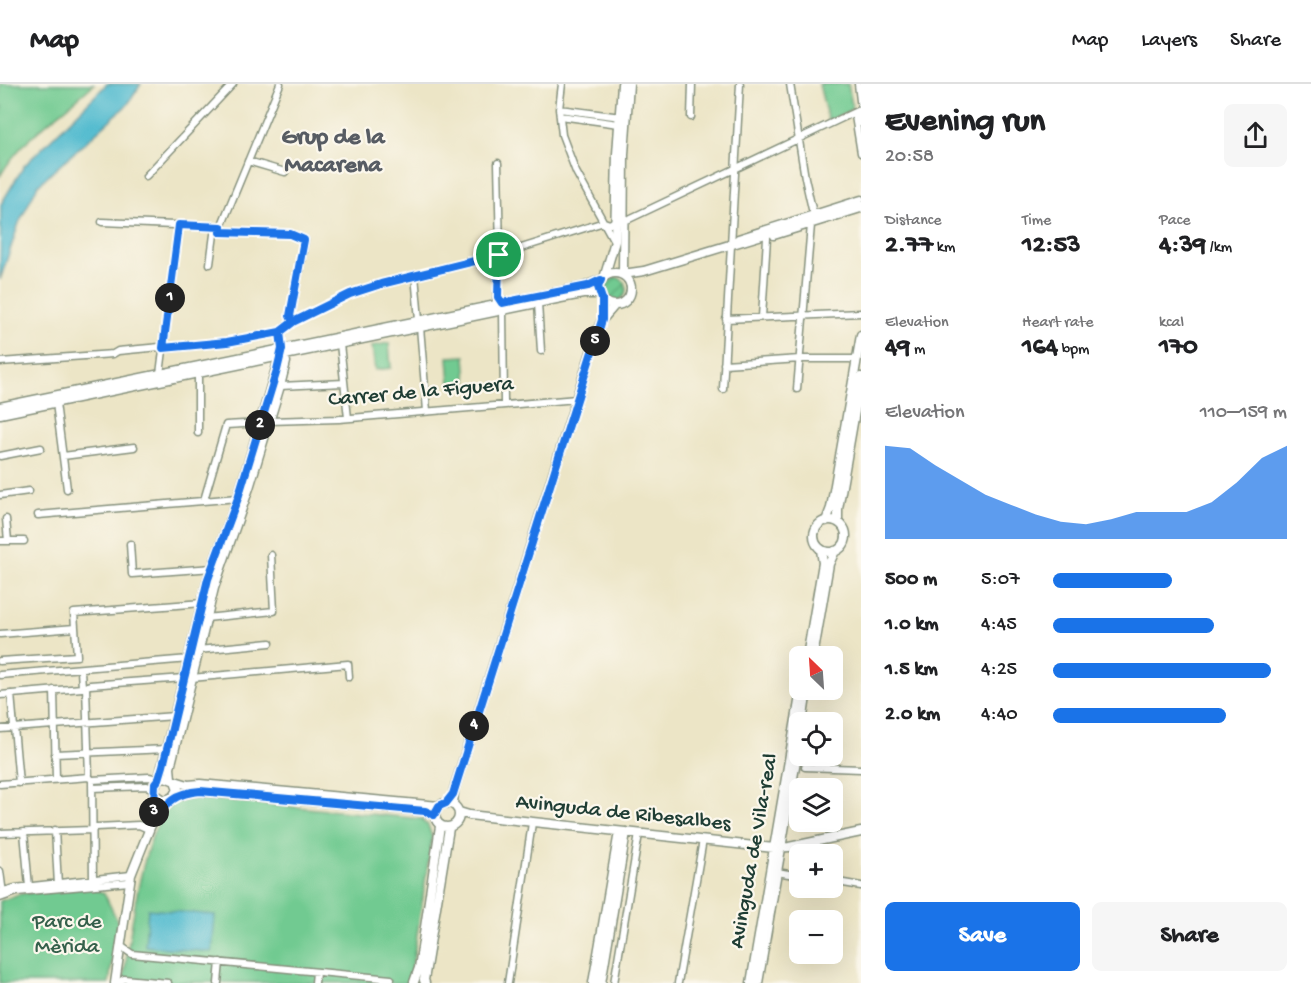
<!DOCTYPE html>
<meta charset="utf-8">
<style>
body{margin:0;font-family:"Gochi Hand",sans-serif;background:#f6f6f6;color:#202124;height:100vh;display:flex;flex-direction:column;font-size:22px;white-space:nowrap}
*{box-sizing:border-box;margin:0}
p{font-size:20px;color:#757577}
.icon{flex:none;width:33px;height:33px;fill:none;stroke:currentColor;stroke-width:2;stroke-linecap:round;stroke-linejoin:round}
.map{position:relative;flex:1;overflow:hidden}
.details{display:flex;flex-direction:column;background:#fff;width:450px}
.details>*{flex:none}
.needle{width:39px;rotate:335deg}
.controls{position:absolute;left:789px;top:562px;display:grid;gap:12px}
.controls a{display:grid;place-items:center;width:54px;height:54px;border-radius:9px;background:#fff;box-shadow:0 6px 24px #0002;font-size:30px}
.pin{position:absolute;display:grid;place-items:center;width:51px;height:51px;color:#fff;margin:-26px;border:3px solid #fff;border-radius:50%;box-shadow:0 2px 6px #0007}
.km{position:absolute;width:30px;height:30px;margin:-15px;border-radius:50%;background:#222;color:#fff;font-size:16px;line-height:30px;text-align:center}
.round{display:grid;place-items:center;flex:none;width:63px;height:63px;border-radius:9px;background:#f6f6f6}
.head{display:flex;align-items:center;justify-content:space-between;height:102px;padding:0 24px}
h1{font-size:33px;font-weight:800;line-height:45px}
.metrics{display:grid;grid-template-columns:repeat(3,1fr);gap:9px;height:102px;padding:6px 24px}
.metrics div{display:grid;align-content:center}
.metrics b{font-size:26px;font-weight:800}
.metrics small{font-size:16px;font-weight:400}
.metrics p{font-size:16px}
.chart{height:168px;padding:12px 24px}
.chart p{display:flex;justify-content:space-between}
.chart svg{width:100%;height:108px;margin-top:6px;fill:#1a73e8;opacity:.7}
.primary-button{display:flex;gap:12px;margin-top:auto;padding:12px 24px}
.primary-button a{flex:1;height:69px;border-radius:9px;background:#1a73e8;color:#fff;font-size:24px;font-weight:800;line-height:69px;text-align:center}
.primary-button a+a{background:#f6f6f6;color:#202124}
ul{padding:0 24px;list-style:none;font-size:20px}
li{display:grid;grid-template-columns:96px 72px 1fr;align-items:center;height:45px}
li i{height:15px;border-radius:8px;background:#1a73e8}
header{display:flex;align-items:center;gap:36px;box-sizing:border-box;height:84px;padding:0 30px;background:#fff;border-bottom:2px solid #e0e0e0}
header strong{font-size:28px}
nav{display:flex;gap:33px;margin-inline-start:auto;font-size:21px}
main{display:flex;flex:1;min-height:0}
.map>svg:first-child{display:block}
</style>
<header>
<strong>Map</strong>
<nav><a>Map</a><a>Layers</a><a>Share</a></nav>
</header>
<main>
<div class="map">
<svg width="861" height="899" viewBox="0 0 861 899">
<defs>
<pattern id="garden-furrows" width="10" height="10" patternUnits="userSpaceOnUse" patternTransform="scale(1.5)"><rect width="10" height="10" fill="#71ca91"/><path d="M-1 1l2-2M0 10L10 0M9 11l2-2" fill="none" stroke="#5ca577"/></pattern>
</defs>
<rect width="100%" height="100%" fill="#fbf7ec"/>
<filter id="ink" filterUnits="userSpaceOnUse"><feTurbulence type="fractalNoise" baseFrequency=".0167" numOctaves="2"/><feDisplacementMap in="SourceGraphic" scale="12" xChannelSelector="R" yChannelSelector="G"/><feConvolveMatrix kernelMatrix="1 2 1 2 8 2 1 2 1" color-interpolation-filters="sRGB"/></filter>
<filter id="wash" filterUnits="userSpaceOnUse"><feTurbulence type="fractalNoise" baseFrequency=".008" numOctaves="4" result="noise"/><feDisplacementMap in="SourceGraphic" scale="24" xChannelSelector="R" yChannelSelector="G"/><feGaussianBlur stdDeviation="1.35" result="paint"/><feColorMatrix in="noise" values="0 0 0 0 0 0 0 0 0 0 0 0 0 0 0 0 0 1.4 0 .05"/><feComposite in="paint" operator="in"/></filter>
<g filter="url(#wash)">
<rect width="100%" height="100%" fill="#ece5c6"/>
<path fill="#71ca91" stroke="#488462" stroke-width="1.5" d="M 0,0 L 94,0 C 60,32 25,50 0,92 L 0,36 L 2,22 L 0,21 Z
M 819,0 L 848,0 L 852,21 L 851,26 L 828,37 Z
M 389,259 L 391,284 L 375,286 L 372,262 Z
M 465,272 L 467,299 L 450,301 L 448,273 Z
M 201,714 L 423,735 L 423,738 L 428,741 L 432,753 L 411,890 L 407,899 L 123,898 C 129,861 142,737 174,719 C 182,714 193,715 201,714 Z
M 90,803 L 104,809 L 118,838 L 109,899 L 0,899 L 0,817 L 19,810 Z"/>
<path fill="url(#garden-furrows)" stroke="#488462" stroke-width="1.5" d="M602 205a12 12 0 1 1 24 0a12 12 0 1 1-24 0Z"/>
<path fill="#52bbcf" stroke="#387c82" stroke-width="1.5" d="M 107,0 L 141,0 L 128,20 L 38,101 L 19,139 L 0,196 L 1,120 L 24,82 Z
M 148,825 L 215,831 L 212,868 L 145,862 Z"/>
</g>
<g filter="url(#ink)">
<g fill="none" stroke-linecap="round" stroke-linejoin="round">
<g stroke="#86917d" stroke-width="9">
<path id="street" d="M 562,0 L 559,25 L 562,51 L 576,88 L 614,157
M 790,0 L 805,94 L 812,125 L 815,130
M 858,0 L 861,25
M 559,25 L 621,33
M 857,27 L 855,32 L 861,69
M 857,27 L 860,31 L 861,39
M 560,32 L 619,40 L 621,38
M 691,33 L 692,0
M 248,77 L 285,88
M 146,92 L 233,0
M 622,136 L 627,136 L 857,27
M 102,138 L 221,143
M 221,143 L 220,148 L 290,150 L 305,156 L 290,232 L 293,238
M 221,143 L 280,0
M 774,152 L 861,125
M 733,159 L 738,154 L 861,115
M 210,180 L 215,143
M 415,191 L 419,236
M 538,219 L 541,267
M 495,221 C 501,204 494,184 500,167 L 498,79
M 503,226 L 504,320
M 762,233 L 767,154
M 726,235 L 861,229
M 420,243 L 427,327
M 280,248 L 282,265
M 340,260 L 348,334
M 0,278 L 113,270 L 118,267 L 160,263 L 170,264 L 227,258 L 280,248 L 293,238 L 350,210 L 381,200 L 499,171 L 604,138 L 610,140 L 616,136
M 724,280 L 800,275 L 857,275
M 198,289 L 198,349
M 160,290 L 179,141
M 280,302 L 344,299
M 723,305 L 740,0
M 797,305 L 811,141
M 56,319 L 67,405
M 269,337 L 339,335 L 577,315
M 0,372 L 41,364
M 63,372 L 134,363
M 0,411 L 29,407
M 204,416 L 226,341 L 261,339
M 38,431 L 238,414
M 6,435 L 8,457
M 0,457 L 24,457
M 130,460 L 132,490 L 213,484
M 206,534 L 274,527 L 271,471
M 0,550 L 75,544
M 198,566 L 270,559
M 0,577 L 77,572 L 74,529 L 203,519
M 81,586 L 82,604
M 0,591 L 189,575
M 191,594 L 348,580 L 349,593
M 86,603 L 89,693
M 54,606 L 56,695
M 11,610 L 19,699
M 0,611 L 82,604 L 90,601 L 184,594
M 0,645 L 175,632
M 55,670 L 167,665
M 805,683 L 861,685
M 92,696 L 93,797
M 0,700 L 89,693 L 92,696 L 149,693 L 158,695
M 92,704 L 147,702 L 154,705
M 55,746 L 58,801
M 24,748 L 29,803
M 0,749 L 92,746 L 96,743 L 139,741 L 148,745
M 0,787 L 3,810
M 777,788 L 800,792
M 832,797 L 861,802
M 0,808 L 15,804 L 131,791
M 0,814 L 17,808 L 129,798
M 122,863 L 132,870 L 391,895
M 118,899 L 124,895 L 168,899
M 218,899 L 220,878
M 315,899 L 316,888
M 508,899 L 532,739
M 614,899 L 639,750
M 678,899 L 703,756"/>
</g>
<g stroke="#86917d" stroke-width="11">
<path id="secondary" d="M599 205a16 16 0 1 1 32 0a16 16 0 1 1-32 0Z
M 623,190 L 644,187 L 861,121
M 623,190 L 624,70 L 629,0
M 605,191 L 615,157 L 617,70 L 622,0
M 0,323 L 583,203 L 601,196
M 0,330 L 561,214 L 583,210 L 599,210
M814 452a16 16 0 1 1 32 0a16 16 0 1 1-32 0Z
M 826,437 L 831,424 L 861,251
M 838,438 L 838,425 L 861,293
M 807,573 L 823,479 L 821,466
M 813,573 L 829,480 L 835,467
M 802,639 L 807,606
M 171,694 L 170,684 L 214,504 L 249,404 L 280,302 L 286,278 L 283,268
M 159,695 L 208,495 L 238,414 L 281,268
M 175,697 L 188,701 L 200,700 L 439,722
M 155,710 L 164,716 L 191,708 L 200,707 L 425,727 L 434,731
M435 731a12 12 0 1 1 24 0a12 12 0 1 1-24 0Z
M 453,721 L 454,706 L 599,243 L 602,236 L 615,221
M 459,728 L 469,731 L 774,764 L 789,763 L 861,748
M 153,735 L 154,705 L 158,695 L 165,693 L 175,697 L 178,705 L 174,713
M 414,898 L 419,884 L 440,742
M 115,899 L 131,791 L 153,736 L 170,716
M 425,899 L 424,896 L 449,744
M 593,899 L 619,748
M 601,899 L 626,748
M 751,899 L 801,606
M 758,899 L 800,653"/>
</g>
<use href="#street" stroke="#fff" stroke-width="6"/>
<use href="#secondary" stroke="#fff" stroke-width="8"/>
</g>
</g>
<g fill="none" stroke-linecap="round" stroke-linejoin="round" filter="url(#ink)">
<g stroke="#fff" stroke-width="12">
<path id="route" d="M 499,171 L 381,200 L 350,210 L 293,238 L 280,248 L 227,258 L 163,264 L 179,141 L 221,143 L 220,148 L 290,150 L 304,156 L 290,232 L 293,238 L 280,248 L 282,265 L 277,286 L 238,414 L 208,495 L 163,682 L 159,695 L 155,700 L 153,736 C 168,718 175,709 200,707 L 425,727 L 434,731 L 439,722 L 446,719 L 453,710 L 602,236 L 602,215 L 598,203 L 601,196 L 588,202 L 502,219 L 498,213 L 499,171"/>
</g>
<use href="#route" stroke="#1a73e8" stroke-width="8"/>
</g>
<g text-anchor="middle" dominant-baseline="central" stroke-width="4.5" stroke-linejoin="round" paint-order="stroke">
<g font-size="22" fill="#1f3d34" stroke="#fbf7ec">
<text transform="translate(421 309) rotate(-5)">Carrer de la Figuera</text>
<text transform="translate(623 730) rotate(6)">Avinguda de Ribesalbes</text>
<text transform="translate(755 767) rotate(-80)">Avinguda de Vila-real</text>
</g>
<g font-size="22" fill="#34604b" stroke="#fbf7ec">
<text x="67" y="839">Parc de<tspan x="67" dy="25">Mèrida</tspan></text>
</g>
<g font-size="24" font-weight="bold" fill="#575c63" stroke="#fbf7ec">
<text x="333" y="54">Grup de la<tspan x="333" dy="28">Macarena</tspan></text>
</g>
</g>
</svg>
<div class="controls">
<a><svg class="needle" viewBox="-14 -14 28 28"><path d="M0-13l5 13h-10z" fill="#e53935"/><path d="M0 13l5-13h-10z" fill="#757577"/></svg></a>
<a><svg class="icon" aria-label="locate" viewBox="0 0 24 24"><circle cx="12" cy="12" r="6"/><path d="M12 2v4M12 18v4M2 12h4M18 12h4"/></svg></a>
<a><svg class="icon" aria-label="layers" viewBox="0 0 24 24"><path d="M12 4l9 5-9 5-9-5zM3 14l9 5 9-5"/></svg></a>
<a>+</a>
<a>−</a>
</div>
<div class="pin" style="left:499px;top:171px;background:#1e9e55"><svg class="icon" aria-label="arrive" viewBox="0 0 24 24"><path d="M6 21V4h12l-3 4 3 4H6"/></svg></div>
<b class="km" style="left:170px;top:214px">1</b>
<b class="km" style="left:260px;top:341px">2</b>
<b class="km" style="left:154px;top:728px">3</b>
<b class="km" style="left:474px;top:642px">4</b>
<b class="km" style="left:595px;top:257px">5</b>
</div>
<section class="details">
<div class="head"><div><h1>Evening run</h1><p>20:58</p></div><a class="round"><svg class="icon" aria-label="share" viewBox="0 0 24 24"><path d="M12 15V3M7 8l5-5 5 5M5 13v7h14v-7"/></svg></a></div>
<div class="metrics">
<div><p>Distance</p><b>2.77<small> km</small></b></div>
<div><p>Time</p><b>12:53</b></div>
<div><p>Pace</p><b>4:39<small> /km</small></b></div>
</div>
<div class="metrics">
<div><p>Elevation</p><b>49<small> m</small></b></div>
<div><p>Heart rate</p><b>164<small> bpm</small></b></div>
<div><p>kcal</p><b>170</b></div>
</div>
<div class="chart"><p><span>Elevation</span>110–159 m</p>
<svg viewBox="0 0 160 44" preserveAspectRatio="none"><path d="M0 44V6L10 7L20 14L30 20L40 26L50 30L60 34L70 37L80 38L90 36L100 33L110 33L120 33L130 29L140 21L150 11L160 6V44z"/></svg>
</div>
<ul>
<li><b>500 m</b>5:07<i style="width:51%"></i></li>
<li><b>1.0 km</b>4:45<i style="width:69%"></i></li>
<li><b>1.5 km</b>4:25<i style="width:93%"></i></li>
<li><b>2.0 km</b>4:40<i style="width:74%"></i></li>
</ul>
<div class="primary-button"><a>Save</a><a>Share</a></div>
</section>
</main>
